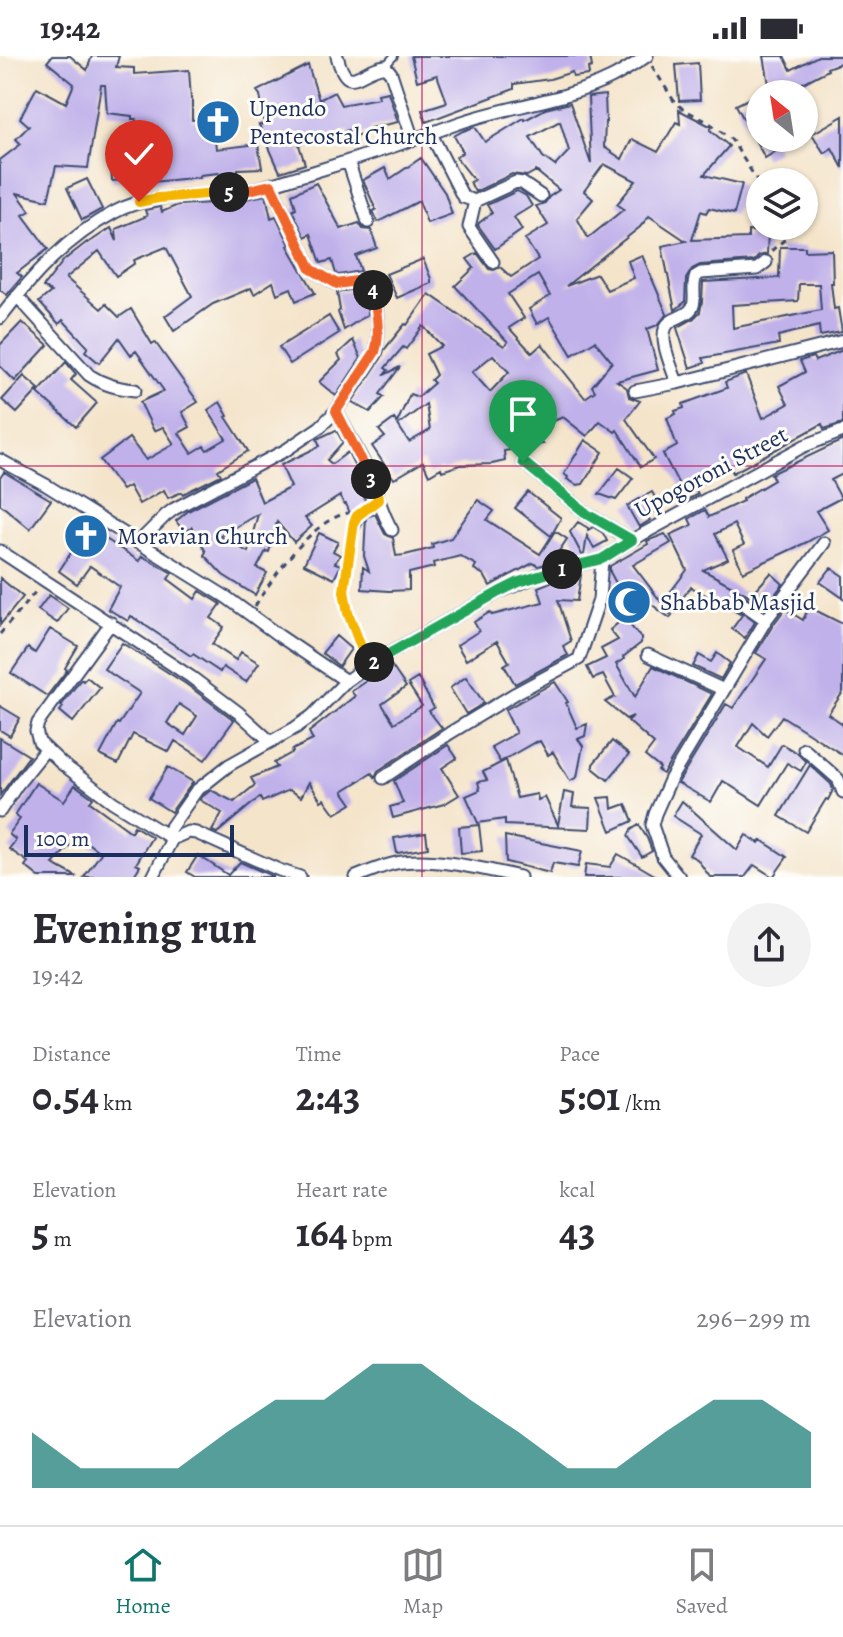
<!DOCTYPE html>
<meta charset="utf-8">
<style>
body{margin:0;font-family:Alegreya,serif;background:#f2f2f3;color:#2b2b33;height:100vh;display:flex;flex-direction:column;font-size:30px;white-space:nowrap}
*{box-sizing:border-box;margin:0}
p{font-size:26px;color:#7c7c81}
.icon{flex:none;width:44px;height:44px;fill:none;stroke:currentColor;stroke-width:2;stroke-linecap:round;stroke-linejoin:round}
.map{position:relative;height:821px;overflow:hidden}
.drawer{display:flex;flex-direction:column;background:#fff;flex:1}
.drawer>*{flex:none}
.needle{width:52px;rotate:330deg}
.buttons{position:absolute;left:746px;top:24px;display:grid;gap:16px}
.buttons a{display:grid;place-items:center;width:72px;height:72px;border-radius:50%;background:#fff;box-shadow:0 2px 6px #0004;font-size:40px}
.scale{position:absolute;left:24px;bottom:20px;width:210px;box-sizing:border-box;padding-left:8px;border:4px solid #1b2f5e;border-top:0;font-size:22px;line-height:28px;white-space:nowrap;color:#1b2f5e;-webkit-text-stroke:6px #fdfcf7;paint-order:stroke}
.pin{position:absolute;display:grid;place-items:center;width:68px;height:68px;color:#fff;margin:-82px -34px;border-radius:50% 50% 50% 0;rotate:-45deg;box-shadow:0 0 8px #0007}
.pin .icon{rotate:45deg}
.km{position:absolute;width:40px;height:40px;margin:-20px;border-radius:50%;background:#222;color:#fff;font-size:22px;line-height:40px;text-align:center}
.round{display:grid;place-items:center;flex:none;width:84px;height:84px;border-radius:42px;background:#f2f2f3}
.summary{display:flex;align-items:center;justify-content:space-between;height:136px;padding:0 32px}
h1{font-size:44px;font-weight:700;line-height:60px}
.figures{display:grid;grid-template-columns:repeat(3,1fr);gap:12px;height:136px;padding:8px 32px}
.figures div{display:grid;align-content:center}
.figures b{font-size:40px;font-weight:700}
.figures small{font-size:22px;font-weight:400}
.figures p{font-size:22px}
.chart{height:224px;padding:16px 32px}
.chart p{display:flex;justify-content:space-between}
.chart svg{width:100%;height:144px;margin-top:8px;fill:#0f766e;opacity:.7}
.status{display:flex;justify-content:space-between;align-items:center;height:56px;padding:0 40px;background:#fff;direction:ltr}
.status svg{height:22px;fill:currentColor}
.tabs{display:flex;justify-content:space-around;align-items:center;height:112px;border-top:2px solid #e1e1e2;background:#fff;font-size:22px;color:#7c7c81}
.tabs a{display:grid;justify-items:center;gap:4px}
.tabs .active{color:#0f766e}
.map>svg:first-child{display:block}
</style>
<div class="status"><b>19:42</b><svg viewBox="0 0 49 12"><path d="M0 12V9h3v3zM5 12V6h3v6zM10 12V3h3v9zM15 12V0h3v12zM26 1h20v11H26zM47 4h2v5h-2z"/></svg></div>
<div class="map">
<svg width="843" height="821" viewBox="0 0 843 821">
<rect width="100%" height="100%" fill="#fdfcf7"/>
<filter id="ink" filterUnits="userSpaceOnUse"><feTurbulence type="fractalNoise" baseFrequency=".0125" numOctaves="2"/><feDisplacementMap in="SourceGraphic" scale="16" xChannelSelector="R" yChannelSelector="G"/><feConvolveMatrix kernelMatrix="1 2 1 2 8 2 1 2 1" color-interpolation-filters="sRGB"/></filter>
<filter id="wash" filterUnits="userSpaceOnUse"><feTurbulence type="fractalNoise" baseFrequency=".006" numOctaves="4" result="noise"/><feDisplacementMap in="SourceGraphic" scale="32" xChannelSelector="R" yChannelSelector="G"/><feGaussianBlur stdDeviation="1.8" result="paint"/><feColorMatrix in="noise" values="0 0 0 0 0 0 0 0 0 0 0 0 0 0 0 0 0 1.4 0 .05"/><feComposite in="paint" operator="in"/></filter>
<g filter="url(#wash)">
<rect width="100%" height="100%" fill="#f4e4ca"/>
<g id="blocks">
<path fill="#c0b1ea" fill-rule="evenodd" d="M 52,0 L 70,0 L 87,14 L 92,0 L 119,0 L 116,11 L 134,12 L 134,18 L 189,14 L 191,43 L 192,43 L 192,64 L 213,62 L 216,93 L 258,88 L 262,112 L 238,113 L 238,115 L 200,119 L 200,121 L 143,127 L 143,123 L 112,125 L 110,93 L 139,90 L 136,63 L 132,63 L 132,60 L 107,57 L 105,29 L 101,29 L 88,112 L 56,110 L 48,144 L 17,137 L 30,155 L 23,159 L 48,193 L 17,217 L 22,221 L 7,239 L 0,234 L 0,104 L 21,88 L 16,83 L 29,70 L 20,62 L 37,31 L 66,47 L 74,28 L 47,6 Z
M 411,0 L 590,0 L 592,11 L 588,12 L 589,19 L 573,21 L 572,16 L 550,23 L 514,28 L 514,33 L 426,66 L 422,54 L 447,46 L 437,19 L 417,25 Z
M 764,0 L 784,0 L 791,14 L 818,0 L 843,0 L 843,6 L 827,12 L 828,14 L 799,29 L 804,38 L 791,38 L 787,30 L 770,34 Z
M 698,7 L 700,44 L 679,45 L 676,9 Z
M 308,9 L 319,44 L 334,36 L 341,49 L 379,42 L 378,38 L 388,36 L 398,66 L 370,72 L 370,76 L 350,81 L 348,74 L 326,83 L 324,79 L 299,89 L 305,108 L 280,116 L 259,69 L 265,68 L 260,39 L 257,35 Z
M 605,39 L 606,66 L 605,66 L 604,91 L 622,103 L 632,83 L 658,96 L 676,66 L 680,68 L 679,54 L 712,71 L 710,74 L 729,90 L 704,119 L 742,128 L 734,158 L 709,152 L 706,157 L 701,155 L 692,184 L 748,182 L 748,175 L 768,176 L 767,198 L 759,200 L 754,205 L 700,209 L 692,213 L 686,223 L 685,246 L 675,254 L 662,190 L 686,185 L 649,160 L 640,171 L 566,230 L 597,218 L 607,234 L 634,222 L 628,205 L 642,199 L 667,258 L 658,269 L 647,273 L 658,314 L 617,325 L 627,332 L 629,341 L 640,345 L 626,363 L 654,403 L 641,411 L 617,374 L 615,376 L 600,365 L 587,380 L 563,361 L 527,376 L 543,388 L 504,395 L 505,405 L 492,408 L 460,409 L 442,415 L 441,412 L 429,419 L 423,406 L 394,423 L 372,390 L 385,381 L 379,374 L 394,363 L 397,367 L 410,338 L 418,341 L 434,327 L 431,324 L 436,319 L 426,298 L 442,290 L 423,270 L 406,293 L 403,291 L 385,312 L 388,314 L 384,319 L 400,311 L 380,338 L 384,341 L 370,356 L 352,346 L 382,301 L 384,294 L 405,268 L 407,269 L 429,238 L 504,290 L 508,286 L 455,230 L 474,212 L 467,203 L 477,197 L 489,213 L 494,214 L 500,211 L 511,221 L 538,203 L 525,183 L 548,169 L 536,150 L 545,147 L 549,141 L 559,134 L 536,115 L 527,120 L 512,118 L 475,136 L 470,126 L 474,124 L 456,101 L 463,96 L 454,80 L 463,75 L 475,71 L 485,86 L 524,62 L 525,64 L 545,53 L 570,47 L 591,108 L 588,41 ZM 560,65 L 569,95 L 555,110 L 543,101 L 530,81 ZM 604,108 L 636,125 L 617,148 L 624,153 L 588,182 L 577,162 L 593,143 L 584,135 ZM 538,219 L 550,240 L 529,253 L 537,268 L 549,261 L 572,299 L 595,285 L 612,306 L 592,330 L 595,335 L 585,342 L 542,288 L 532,297 L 509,272 L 524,262 L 508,238 ZM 493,299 L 509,316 L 490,336 L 472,316 ZM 533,328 L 548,355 L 541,358 L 543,362 L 494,370 ZM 426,348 L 430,374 L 409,386 L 398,369 Z
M 750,42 L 760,60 L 760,82 L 772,82 L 778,94 L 765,102 L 736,49 Z
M 843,60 L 843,112 L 832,92 L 824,97 L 812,78 Z
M 421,102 L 445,137 L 452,158 L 427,167 L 419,145 L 378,166 L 373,155 L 376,154 L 363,124 L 385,112 L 390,123 Z
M 87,123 L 102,153 L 82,164 L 67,132 Z
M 316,127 L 341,173 L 359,167 L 363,173 L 371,174 L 377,192 L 356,200 L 361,215 L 339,219 L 336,218 L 332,204 L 321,207 L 311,178 L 305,181 L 292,154 L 296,152 L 292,138 Z
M 517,135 L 526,140 L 532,150 L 514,161 L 522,174 L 495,193 L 478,169 L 479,167 L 492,157 L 487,149 Z
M 266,139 L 271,162 L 276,160 L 290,189 L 288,190 L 315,237 L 296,245 L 291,232 L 277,238 L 273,226 L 254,238 L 251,232 L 213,248 L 174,275 L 165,260 L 192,240 L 166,191 L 134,204 L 135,207 L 116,220 L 99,195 L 66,222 L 101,253 L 106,248 L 119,261 L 131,253 L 152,288 L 155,286 L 198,346 L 182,356 L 190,371 L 179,377 L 192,397 L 204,390 L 207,394 L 226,383 L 208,354 L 220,346 L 228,360 L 226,361 L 248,395 L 218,414 L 221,419 L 183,438 L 182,436 L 168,442 L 164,434 L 139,448 L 129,430 L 122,434 L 100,404 L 129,382 L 146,404 L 174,388 L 163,371 L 154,375 L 140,346 L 164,335 L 136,295 L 131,299 L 119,282 L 99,307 L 85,295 L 88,291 L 63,264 L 59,268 L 39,246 L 51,236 L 43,231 L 64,204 L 87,186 L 88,187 L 111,172 L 117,185 L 116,173 L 147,160 L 145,154 L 160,151 L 162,156 L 178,149 L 229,146 Z
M 780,191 L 805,191 L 805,195 L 832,194 L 833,227 L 831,227 L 834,253 L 838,252 L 842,276 L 820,280 L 819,270 L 778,280 L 779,288 L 703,302 L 705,307 L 690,312 L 677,272 L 693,263 L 700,256 L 702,246 L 703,226 L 779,222 ZM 799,228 L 819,228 L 821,254 L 733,272 L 732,249 L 798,245 Z
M 423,203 L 431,223 L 431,227 L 397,242 L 386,218 Z
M 364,232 L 368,258 L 344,274 L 338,256 L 340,254 L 337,236 Z
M 329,260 L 339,277 L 290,308 L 279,291 Z
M 22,266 L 48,289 L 15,325 L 0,310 L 0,289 Z
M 353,284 L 361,302 L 336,340 L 319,326 L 341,304 L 338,298 Z
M 843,294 L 843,367 L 824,373 L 822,368 L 733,417 L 730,410 L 695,432 L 698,438 L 687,444 L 663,398 L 677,390 L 667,362 L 676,358 L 675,355 L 684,352 L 683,348 L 727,332 L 725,326 L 746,318 L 763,362 L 788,348 L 779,330 L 805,316 L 800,305 L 813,301 L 815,305 Z
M 66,306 L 76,318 L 71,324 L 97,347 L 76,371 L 38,337 Z
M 24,320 L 39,333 L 17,357 L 2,344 Z
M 336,374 L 343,386 L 327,404 L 332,408 L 348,396 L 366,434 L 367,436 L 363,439 L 370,453 L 358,476 L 346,448 L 344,448 L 340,440 L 305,462 L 312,470 L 294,486 L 277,466 L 269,496 L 266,495 L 257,512 L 267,517 L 255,539 L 223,519 L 204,499 L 206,496 L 192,471 L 185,477 L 176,465 L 188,455 L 252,422 L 262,446 L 291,431 L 281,409 L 320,390 L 317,383 ZM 258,458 L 248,496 L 220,480 Z
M 585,384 L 603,396 L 583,428 L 577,429 L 567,423 L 568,421 L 564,418 Z
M 843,384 L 843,418 L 831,424 L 841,442 L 816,455 L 828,474 L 807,486 L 743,516 L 733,494 L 744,489 L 734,468 L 715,478 L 728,503 L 703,514 L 754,542 L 752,538 L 771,517 L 783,528 L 764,552 L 744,539 L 739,539 L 735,543 L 734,547 L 737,553 L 755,566 L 745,582 L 732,573 L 742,559 L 691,531 L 670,558 L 672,559 L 670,562 L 651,548 L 638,559 L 614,544 L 608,535 L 617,529 L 610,516 L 610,510 L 648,488 L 647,485 L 665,478 L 671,487 L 633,509 L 662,547 L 687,514 L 670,479 L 692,469 L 689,463 L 694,460 L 705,454 L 709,461 L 743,445 L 742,443 L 774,424 L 771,418 Z
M 619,412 L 633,422 L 616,444 L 599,438 Z
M 4,416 L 51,444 L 30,473 L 0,448 L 0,422 Z
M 528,436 L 561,462 L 551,480 L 515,452 Z
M 652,436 L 661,452 L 647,460 L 650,464 L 639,471 L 627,450 Z
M 478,444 L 494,455 L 487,464 L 540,498 L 555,475 L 567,483 L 551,507 L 538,510 L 533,507 L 490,530 L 484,519 L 474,513 L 476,509 L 460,500 L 433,507 L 434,511 L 409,517 L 409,534 L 389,535 L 362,533 L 363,511 L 369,515 L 364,500 L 366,461 L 375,458 L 385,478 L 393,482 L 396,500 L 405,499 L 433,492 L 432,488 L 451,482 Z
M 578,466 L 588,472 L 588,474 L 593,471 L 603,477 L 607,485 L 594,492 L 587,480 L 584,499 L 582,499 L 570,476 Z
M 82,467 L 139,505 L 142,500 L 172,517 L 168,523 L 195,543 L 200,535 L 221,548 L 211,562 L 224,571 L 212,588 L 236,604 L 241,596 L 259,607 L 246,626 L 223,611 L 220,616 L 193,598 L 191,600 L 131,560 L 128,565 L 108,553 L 120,531 L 90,510 L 77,528 L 59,515 L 76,489 L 71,486 Z
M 319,477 L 338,486 L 333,495 L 340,499 L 335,507 L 341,509 L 334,523 L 304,508 Z
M 831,512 L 843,520 L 843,542 L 820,526 Z
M 581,519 L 577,545 L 558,544 L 571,585 L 563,590 L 568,599 L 515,628 L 504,609 L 509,606 L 497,585 L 466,604 L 457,589 L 479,575 L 474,566 L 490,556 L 492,559 L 543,546 L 538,531 L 558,523 Z
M 0,522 L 23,541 L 0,569 Z
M 49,539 L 68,552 L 57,567 L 38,554 Z
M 809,551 L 843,568 L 843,636 L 828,658 L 843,668 L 843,699 L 782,660 L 767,680 L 753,667 L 738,691 L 768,711 L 782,688 L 797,697 L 806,706 L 801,715 L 787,707 L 761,749 L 723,725 L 711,746 L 678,727 L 726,648 L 733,652 L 766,603 L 756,597 L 773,569 L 785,553 L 803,564 Z
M 624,562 L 641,582 L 641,587 L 623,601 L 624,603 L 616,608 L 635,641 L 653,610 L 712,638 L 663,718 L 658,715 L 660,712 L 645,700 L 654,688 L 628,665 L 633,660 L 626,663 L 605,646 L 615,641 L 603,619 L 593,623 L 587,611 L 606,602 L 601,593 L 618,584 L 610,574 Z
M 50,573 L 78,590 L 65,612 L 67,614 L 47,640 L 11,617 L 28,592 L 35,597 Z
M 336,580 L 351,593 L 339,610 L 322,597 Z
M 122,587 L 186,628 L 234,664 L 205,704 L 175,685 L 169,696 L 133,678 L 118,708 L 100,699 L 117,667 L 119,668 L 140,637 L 104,613 ZM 179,648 L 197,660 L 185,679 L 167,667 Z
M 717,597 L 730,607 L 721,623 L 693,610 L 699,599 L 711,606 Z
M 391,609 L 406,631 L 382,648 L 394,667 L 422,650 L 408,628 L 418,622 L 434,652 L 429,655 L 442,672 L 378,715 L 375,721 L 372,717 L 343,735 L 352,748 L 335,758 L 324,743 L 321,745 L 309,726 L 301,741 L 289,734 L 262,746 L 260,741 L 217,777 L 212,775 L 222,757 L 200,744 L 202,741 L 211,734 L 234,746 L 255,729 L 251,722 L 277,711 L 274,707 L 293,696 L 292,694 L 313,684 L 309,676 L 355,640 L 351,635 Z
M 87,621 L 100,632 L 73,666 L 60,655 L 63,651 L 61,650 L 81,623 L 83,625 Z
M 466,621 L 484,647 L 466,658 L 450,632 Z
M 555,626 L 568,646 L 566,647 L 577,672 L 587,668 L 585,680 L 578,683 L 583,690 L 577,721 L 570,725 L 553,696 L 548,699 L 540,685 L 535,687 L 535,686 L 500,706 L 491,691 L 516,677 L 505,654 Z
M 0,650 L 20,662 L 10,680 L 0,674 Z
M 0,682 L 29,700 L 0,739 Z
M 612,685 L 629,699 L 608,724 L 593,712 L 593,708 Z
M 448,689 L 457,702 L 442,712 L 459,739 L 444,748 L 393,762 L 390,751 L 403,747 L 394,725 Z
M 506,704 L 517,742 L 537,738 L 538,744 L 545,741 L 558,769 L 564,736 L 574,738 L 572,751 L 591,752 L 590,773 L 505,769 L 505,763 L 478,767 L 466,740 L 480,734 L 478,726 L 487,724 L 483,716 Z
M 810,709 L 831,728 L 833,734 L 828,744 L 826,743 L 806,776 L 779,760 Z
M 168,711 L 193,726 L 171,756 L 149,742 Z
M 36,727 L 64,745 L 75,729 L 93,742 L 90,746 L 131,776 L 134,770 L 152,781 L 136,808 L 140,810 L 133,821 L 84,821 L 101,797 L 78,780 L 72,790 L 70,789 L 53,808 L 77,821 L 39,821 L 25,810 L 28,806 L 9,793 L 16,784 L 9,778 L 20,763 L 15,759 Z
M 611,741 L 612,753 L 626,748 L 633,765 L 611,775 L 598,742 Z
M 682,745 L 737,794 L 746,779 L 759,787 L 761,784 L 787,801 L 773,821 L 754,809 L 745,821 L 710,821 L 697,803 L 689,799 L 701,778 L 673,760 Z
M 479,769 L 482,795 L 461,797 L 459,771 Z
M 639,769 L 647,782 L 652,795 L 642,801 L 628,780 L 631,774 Z
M 426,777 L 428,792 L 397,797 L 394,782 Z
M 505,780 L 582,795 L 578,811 L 553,807 L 550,817 L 506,806 Z
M 618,798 L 641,811 L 658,821 L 584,821 L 586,808 L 610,811 Z
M 198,799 L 228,819 L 240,806 L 274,821 L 195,821 L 187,816 Z"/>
</g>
</g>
<g filter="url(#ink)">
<use href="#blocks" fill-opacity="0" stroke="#3c4a6e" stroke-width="2"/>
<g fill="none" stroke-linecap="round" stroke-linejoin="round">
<g stroke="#3c4a6e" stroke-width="10">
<path id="lane" d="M 385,10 L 394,0"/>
</g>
<g stroke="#3c4a6e" stroke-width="15">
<path id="street" d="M 337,0 C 348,41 358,14 385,10 L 391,17 L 413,84
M 431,78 L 463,141 L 475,145 L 516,126 L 522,127 L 541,140
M 348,105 L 368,166
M 475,145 L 469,171 L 493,206
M 17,240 L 89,319 C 104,329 117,332 135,334
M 0,262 C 32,220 67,181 115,156 C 155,135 201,142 245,135 C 267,131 288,123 310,117 C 360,102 410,85 459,67 C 508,50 564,45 611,22 C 623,16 635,8 647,0
M 677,327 C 672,311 655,277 670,266 C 677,261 688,259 692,252 C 697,244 691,231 696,220 L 701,217 L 757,213 L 766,206
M 635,335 L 677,327 L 843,285
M 336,355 C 348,378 362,401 372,425 C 379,442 382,458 392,474
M 0,404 L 46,429 L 226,541 L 278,579 L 346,625
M 523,406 L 587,458 L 632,484
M 138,487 L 166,459 L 174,453 L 286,394 L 320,371 L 336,355 L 375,296 C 382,273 375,248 371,225 L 367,223 L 337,228 L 311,213 L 271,129
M 0,495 L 191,621 L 239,657 L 270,685
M 742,547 L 766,564
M 111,567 L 38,667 L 36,675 L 39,686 L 61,707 L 113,746 L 171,782
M 648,599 L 724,634
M 804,693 L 838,723 L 843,736
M 383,722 L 450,677 L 516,637 L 579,603 L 599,544 L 602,503
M 0,755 L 17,729 L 46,693
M 166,778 L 196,735 L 229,709 L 295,672 L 312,660 L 346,625 L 368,609 L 499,536 L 542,518 L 602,503 L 632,484 L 804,390 L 843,375
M 153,821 L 172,783 L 188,776 L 196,777 L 279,814 L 300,821
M 356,821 C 368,816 380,811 392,808 C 427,799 485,813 520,821
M 679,821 L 663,801 L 652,769 L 655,758 L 671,722 L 766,564 L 824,487"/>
</g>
<path stroke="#3c4a6e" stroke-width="3" stroke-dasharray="6 6" stroke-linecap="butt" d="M 652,10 L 674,45 L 683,53 L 708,66 L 731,83 L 760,129
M 771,195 L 789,180 L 787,170
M 255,550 C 274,520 321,449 361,457
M 0,578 L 36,535
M 364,598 L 348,557 L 344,535 L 354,466 L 357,460 L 368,452"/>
<use href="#lane" stroke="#fff" stroke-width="6"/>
<use href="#street" stroke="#fff" stroke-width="11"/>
</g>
</g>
<g fill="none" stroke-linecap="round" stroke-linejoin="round" filter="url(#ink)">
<g stroke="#fff" stroke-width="16">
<path id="split-1" d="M 523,406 L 587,458 L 632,484 L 602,503 L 562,513"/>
</g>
<g stroke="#fff" stroke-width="16">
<path id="split-2" d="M 374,606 L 499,536 L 519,526 L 562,513"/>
</g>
<g stroke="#fff" stroke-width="16">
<path id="split-3" d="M 371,423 L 379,443 L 357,460 L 354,466 L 344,535 L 348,557 L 368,609 L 374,606"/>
</g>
<g stroke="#fff" stroke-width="16">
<path id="split-4" d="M 371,423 L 336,355 L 375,296 C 381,276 376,254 373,234"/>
</g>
<g stroke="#fff" stroke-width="16">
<path id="split-5" d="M 229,136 L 245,135 L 271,129 L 311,213 L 337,228 L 369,223 L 373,234"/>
</g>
<g stroke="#fff" stroke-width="16">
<path id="split-6" d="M 139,146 L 158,142 L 229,136"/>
</g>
<use href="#split-1" stroke="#22a559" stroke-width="10"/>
<use href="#split-2" stroke="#22a559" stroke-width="10"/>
<use href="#split-3" stroke="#f5b400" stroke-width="10"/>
<use href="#split-4" stroke="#f0652b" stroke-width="10"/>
<use href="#split-5" stroke="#f0652b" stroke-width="10"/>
<use href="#split-6" stroke="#f5b400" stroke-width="10"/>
</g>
<path fill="none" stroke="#c2185b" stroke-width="2" stroke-opacity="0.55" d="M 422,0 L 422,821M 0,410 L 843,410"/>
<defs>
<g id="church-disc" transform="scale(2.3)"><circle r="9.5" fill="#1f6fb2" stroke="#fdfcf7"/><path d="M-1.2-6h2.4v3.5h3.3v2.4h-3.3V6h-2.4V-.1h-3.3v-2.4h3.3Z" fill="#fff"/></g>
<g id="mosque-disc" transform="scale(2.3)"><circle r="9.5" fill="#1f6fb2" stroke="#fdfcf7"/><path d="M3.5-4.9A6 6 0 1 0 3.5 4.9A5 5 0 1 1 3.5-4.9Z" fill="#fff"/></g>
</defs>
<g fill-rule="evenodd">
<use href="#church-disc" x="218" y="66"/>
<use href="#church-disc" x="86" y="480"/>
<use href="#mosque-disc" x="629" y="546"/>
</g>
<g text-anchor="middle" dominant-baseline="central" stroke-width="6" stroke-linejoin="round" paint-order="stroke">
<g font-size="24" fill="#1b2f5e" stroke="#fdfcf7" text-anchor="start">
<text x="249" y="52">Upendo<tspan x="249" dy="28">Pentecostal Church</tspan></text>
<text x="117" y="480">Moravian Church</text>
<text x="660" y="546">Shabbab Masjid</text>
</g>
<g font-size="24" fill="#1b2f5e" stroke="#fdfcf7">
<text transform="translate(711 416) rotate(-28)">Upogoroni Street</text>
</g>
</g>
</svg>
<div class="buttons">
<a><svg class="needle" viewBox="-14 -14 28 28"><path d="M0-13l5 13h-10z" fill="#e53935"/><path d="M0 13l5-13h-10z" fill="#7c7c81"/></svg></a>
<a><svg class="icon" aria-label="layers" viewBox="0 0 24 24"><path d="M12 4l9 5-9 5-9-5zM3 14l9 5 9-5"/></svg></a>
</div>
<div class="scale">100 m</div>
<div class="pin" style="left:523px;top:406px;background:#1e9e55"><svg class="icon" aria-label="arrive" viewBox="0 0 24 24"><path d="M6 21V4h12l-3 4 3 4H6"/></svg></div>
<div class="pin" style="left:139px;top:146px;background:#d93025"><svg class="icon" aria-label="check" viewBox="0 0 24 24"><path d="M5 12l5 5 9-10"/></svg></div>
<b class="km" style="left:562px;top:513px">1</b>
<b class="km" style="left:374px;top:606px">2</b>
<b class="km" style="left:371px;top:423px">3</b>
<b class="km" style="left:373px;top:234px">4</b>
<b class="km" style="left:229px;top:136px">5</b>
</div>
<section class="drawer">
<div class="summary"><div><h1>Evening run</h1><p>19:42</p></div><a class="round"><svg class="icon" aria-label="share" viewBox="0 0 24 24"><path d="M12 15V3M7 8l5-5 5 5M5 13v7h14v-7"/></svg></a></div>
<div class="figures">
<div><p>Distance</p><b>0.54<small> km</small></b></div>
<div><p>Time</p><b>2:43</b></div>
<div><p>Pace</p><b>5:01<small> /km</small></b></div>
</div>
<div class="figures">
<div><p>Elevation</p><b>5<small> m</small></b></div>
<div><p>Heart rate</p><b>164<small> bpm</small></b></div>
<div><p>kcal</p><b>43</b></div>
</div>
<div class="chart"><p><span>Elevation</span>296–299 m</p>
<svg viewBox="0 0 160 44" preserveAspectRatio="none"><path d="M0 44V27L10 38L20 38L30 38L40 27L50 17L60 17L70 6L80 6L90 17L100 27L110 38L120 38L130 27L140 17L150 17L160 27V44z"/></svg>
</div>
</section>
<nav class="tabs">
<a class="active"><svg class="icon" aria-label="home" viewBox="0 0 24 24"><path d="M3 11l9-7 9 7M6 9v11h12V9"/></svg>Home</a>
<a><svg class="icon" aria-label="map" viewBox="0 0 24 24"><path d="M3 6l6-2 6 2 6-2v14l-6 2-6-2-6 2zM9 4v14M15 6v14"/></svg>Map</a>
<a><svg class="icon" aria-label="saved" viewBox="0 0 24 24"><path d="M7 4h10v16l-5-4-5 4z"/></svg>Saved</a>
</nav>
